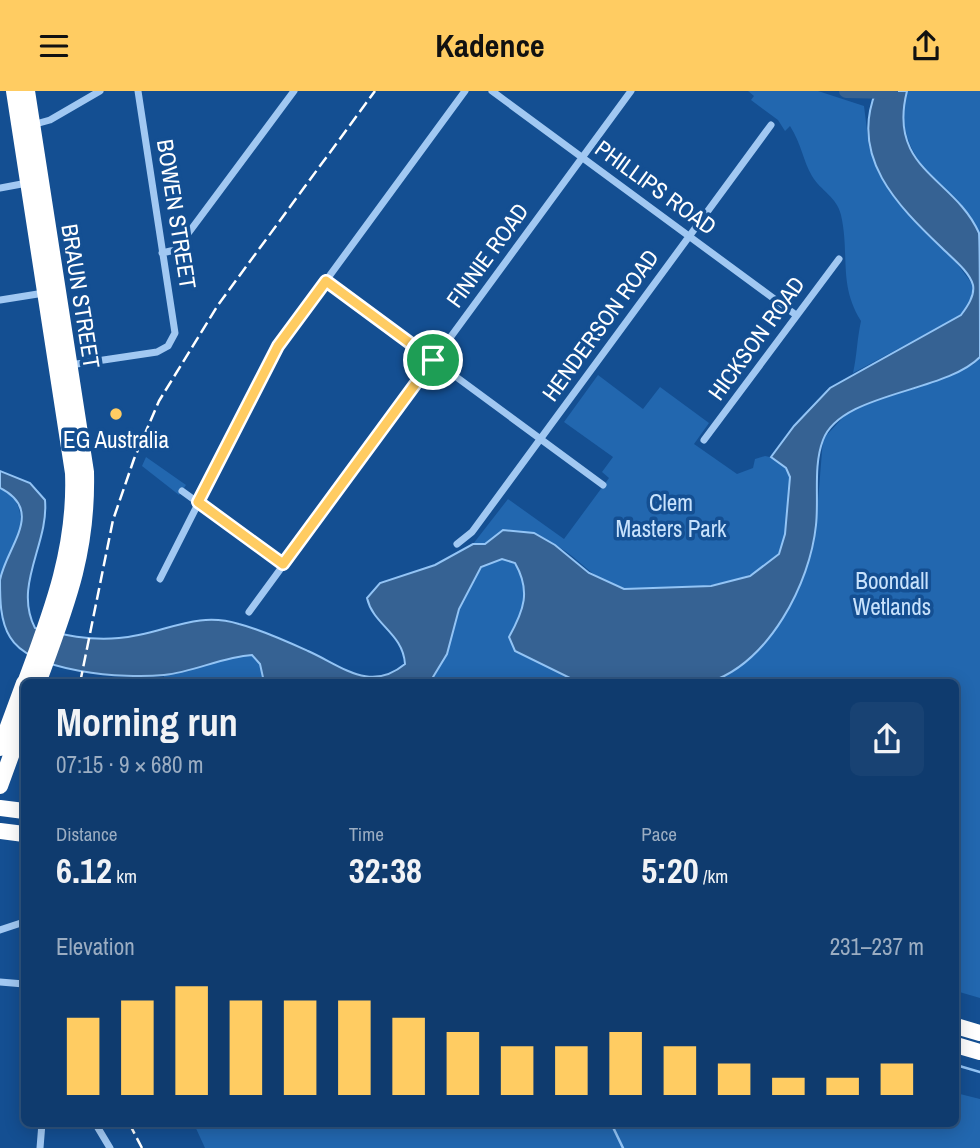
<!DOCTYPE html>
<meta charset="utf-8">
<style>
body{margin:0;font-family:"Archivo Narrow",sans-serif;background:#184273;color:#f1f3f6;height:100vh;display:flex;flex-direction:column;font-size:26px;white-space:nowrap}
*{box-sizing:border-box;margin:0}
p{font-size:23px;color:#9badc2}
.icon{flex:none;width:38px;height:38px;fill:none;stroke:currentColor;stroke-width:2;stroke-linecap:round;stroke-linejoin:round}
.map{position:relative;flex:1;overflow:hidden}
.details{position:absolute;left:21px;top:588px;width:938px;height:448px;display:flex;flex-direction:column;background:#0f3b6e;border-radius:10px;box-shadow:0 4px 18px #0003,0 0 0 2px #2f5581}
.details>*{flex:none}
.pin{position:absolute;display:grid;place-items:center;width:60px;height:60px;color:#fff;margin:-30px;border:4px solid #fff;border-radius:50%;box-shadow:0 2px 7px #0007}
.round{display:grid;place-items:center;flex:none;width:74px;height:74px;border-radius:10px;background:#184273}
.summary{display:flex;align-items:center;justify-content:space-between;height:119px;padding:0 35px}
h1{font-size:38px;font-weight:700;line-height:52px}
.metrics{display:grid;grid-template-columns:repeat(3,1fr);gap:10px;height:119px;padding:7px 35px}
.metrics div{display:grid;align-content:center}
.metrics b{font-size:35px;font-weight:700}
.metrics small{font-size:19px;font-weight:400}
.metrics p{font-size:19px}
.chart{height:196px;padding:14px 35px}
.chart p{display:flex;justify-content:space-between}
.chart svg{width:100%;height:126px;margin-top:7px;stroke:#ffcc62;stroke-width:6}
header{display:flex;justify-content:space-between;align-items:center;height:91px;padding:0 35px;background:#ffcc62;color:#111;font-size:32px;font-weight:700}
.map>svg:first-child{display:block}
</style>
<header><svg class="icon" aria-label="menu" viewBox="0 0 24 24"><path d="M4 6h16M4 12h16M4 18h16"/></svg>Kadence<svg class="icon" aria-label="share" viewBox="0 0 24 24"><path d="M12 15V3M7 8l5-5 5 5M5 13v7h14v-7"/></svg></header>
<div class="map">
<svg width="980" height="1057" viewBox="0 0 980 1057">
<rect width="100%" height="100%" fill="#144f92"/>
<path fill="#2267af" d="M 748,0 L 818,0 L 864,15 L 869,55 L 973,194 L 970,211 L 961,224 L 853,282 C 857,264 857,248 861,230 C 838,193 850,164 841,124 C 837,106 821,100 812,85 C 803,70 802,54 790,35 L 785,40 L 778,29 L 751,9 L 754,5 Z
M 907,0 L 980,0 L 980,144 C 948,94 890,67 907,0 Z
M 980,266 L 980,907 L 956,900 L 956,592 L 710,592 L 721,588 L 809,470 L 816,435 L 823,348 L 849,320 L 940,288 L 974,273 Z
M 598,284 L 643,318 L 660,296 L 709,332 L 694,353 L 737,383 L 753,377 L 755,368 L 765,365 C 774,366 786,374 789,384 C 792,396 786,452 779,463 C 756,497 664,501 627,498 C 597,495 580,466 555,454 C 540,446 519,444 503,439 L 485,453 L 473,453 L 508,408 L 564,448 L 609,387 L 602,381 L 613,366 L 564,331 Z
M 146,366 L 186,394 L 179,404 L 142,375 Z
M 0,397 C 39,417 12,458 0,489 Z
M 502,468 L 515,472 C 531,500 524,519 509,546 L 515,560 L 578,591 L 430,592 L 447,563 L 459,518 L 481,476 Z
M 252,564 L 260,573 L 264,591 L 164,592 L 164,584 L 235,565 Z
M 956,1002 L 980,1008 L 980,1057 L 205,1057 L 194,1033 L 956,1032 Z"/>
<path fill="#366293" stroke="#93c4f5" stroke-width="2" d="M 876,0 L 907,0 C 887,79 954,86 979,142 C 980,155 980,245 980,266 C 945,302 841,301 823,349 C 813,375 819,407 816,434 C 810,493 769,571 710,591 L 578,591 L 515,560 L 509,546 C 524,519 531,500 515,472 L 502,468 L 481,476 L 459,518 L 447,563 L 430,591 L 264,591 L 260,573 L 252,564 C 222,566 194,581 164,584 C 125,588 31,582 10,546 C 0,530 0,508 0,489 C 6,456 46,420 0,397 L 0,380 L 30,392 L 45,409 C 49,453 13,494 35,537 C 63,544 90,550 119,547 C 163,544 194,519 239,533 C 262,539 286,550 308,560 C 342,575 370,602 405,573 C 403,542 373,534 367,507 L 380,492 L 435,474 L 473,453 L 485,453 L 503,439 L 534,442 L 555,454 L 589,482 L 624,498 L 711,495 L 750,485 L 779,463 L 785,443 L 790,386 L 786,377 L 771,366 L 794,335 L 830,297 L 961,224 C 967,216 975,205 973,194 C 969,180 952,167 942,157 C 897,114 849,66 876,0 Z"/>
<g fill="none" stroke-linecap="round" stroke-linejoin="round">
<path stroke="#93c4f5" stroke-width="2.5" d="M 956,974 L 980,981
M 611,1032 L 623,1057"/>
<path stroke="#366293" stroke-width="14" d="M 846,0 L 891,1"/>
<path stroke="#a1c8f2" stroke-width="7" d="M 492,0 L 796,224
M 32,34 L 50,29 L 100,0
M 0,97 L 27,92
M 162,162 L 175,159 L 181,152 L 294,0
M 326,190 L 603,394
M 0,209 L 44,202
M 70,274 L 157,261 L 168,255 L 175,242 L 138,0
M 704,349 L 839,168
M 182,400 L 283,473
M 457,453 L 472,441 L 771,34
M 160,488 L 278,255 L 465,0
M 249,521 L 631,0
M 0,839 L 24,831
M 0,891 L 24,893
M 95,1032 L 110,1057
M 40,1057 L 42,1032"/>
<path stroke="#fff" stroke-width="16" d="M 14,0 L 73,382 C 76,458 51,522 25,592
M 27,0 L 86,381 C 88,463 66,516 38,592
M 0,657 L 24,592
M 0,695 L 24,629
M 0,717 L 24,720
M 0,740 L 24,743
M 956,935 L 980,942
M 956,954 L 980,961"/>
<path stroke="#fff" stroke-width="2.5" stroke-dasharray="12 5" stroke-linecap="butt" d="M 80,592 L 113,429 L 134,368 L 159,310 L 218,214 L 375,0
M 129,1032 L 142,1057"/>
</g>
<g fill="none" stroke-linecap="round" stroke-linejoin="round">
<g stroke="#fff" stroke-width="14">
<path id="route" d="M 326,190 L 433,269 L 283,473 L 198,411 L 278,255 Z"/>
</g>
<use href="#route" stroke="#ffcc62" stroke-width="9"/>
</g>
<circle fill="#ffcc62" stroke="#144f92" stroke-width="2.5" cx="116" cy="323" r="7"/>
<g text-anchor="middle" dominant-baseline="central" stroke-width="7" stroke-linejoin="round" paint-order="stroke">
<g font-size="23" fill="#fff" stroke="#144f92">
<text transform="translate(656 96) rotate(36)">PHILLIPS ROAD</text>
<text transform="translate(177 123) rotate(81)">BOWEN STREET</text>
<text transform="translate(487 164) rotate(-54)">FINNIE ROAD</text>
<text transform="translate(81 205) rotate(81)">BRAUN STREET</text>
<text transform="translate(600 234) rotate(-54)">HENDERSON ROAD</text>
<text transform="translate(756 247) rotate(-54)">HICKSON ROAD</text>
</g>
<g font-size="23" fill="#fff" stroke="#144f92">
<text x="116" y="348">EG Australia</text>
</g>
<g font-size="23" fill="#c8e2fc" stroke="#144f92">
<text x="671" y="411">Clem<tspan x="671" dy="26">Masters Park</tspan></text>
<text x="892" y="489">Boondall<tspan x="892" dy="26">Wetlands</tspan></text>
</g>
</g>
</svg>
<div class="pin" style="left:433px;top:269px;background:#1e9e55"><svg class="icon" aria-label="arrive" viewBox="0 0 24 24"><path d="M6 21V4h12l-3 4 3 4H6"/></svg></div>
<section class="details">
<div class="summary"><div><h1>Morning run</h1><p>07:15 · 9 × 680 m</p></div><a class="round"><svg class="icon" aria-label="share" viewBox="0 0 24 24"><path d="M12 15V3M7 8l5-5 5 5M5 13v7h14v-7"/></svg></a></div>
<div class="metrics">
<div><p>Distance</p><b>6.12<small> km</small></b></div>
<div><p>Time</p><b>32:38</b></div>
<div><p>Pace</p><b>5:20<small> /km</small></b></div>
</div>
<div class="chart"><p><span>Elevation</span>231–237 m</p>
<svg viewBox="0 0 160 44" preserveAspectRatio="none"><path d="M5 44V17M15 44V11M25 44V6M35 44V11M45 44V11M55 44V11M65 44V17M75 44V22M85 44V27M95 44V27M105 44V22M115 44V27M125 44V33M135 44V38M145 44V38M155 44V33"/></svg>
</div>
</section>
</div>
